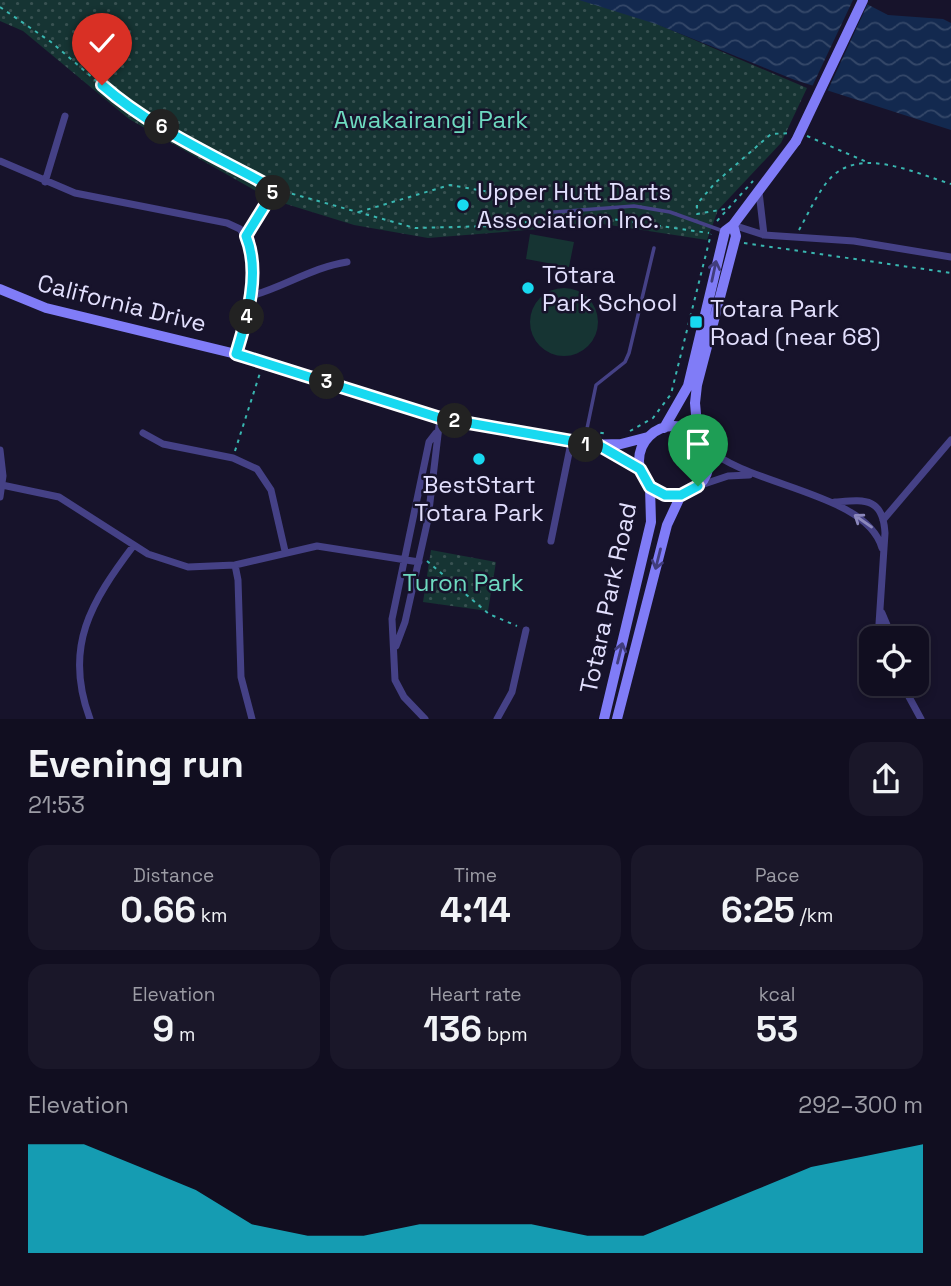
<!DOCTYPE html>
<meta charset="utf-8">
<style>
body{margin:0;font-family:"Space Grotesk",sans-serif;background:#1a1729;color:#f1f3f6;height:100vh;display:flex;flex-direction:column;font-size:26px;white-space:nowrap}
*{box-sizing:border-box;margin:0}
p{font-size:23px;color:#9c9ca5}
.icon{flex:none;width:38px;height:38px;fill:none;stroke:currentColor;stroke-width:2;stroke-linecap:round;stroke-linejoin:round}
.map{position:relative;height:719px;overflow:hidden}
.panel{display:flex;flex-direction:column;background:#110e20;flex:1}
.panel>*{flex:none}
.fabs{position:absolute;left:859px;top:626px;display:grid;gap:14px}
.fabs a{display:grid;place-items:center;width:70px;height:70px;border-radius:14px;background:#110e20;box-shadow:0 4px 10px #0003,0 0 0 2px #302e3e;font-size:35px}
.pin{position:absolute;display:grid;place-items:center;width:60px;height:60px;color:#fff;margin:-72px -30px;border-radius:50% 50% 50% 0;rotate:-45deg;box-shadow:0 0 7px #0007}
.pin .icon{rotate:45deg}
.km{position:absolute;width:35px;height:35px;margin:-18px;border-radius:50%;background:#222;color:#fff;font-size:19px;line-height:35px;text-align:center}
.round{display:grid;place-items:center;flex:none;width:74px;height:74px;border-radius:21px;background:#1a1729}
.overview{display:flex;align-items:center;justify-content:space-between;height:119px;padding:0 28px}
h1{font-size:38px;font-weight:800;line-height:52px}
.stats{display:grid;grid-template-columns:repeat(3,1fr);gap:10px;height:119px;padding:7px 28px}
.stats div{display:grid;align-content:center;border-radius:18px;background:#1a1729;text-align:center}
.stats b{font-size:35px;font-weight:800}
.stats small{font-size:19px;font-weight:400}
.stats p{font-size:19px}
.chart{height:196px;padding:14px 28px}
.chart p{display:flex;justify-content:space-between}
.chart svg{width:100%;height:126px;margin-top:7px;fill:#18d9f0;opacity:.7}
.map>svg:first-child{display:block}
</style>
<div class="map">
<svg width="951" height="719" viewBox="0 0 951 719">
<defs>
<pattern id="park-dots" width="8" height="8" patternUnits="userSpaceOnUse" patternTransform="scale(1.75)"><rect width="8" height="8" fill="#163433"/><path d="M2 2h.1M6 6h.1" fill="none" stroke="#385151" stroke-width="1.8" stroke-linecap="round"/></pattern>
<pattern id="water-waves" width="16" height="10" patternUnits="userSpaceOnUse" patternTransform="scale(1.75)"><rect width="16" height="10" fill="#13294f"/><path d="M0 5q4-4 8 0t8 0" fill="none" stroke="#354869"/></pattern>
</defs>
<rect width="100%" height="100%" fill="#17132b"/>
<path fill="url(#park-dots)" d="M 0,0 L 601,0 L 807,88 L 781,143 L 718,210 L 707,240 L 603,224 L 428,238 L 354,225 L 270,199 L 129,119 L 23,31 L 0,21 Z
M 431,550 L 496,562 L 488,611 L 423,602 Z"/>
<path fill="#163433" d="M 530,234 L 574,242 L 569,267 L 526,259 Z
M530 322a34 34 0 1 1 68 0a34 34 0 1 1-68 0Z"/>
<path fill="url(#water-waves)" d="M 579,0 L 859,0 L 888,15 L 943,19 L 951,23 L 951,130 L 795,80 L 656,24 Z"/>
<path fill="#17132b" d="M 853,0 L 869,1 L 826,94 L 811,89 Z"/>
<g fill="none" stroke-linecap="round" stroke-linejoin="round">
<path stroke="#39b6b0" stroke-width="2" stroke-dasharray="3.5 5" stroke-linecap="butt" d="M 0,7 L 51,42 L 121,102 L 275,189 L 415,228 L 493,226 L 553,219
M 807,136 L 869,163
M 725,209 L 697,214 L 697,204 L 715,183 L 771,134 L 791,133
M 359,212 L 450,185 L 490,192
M 590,216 L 709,233
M 717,221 L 753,181
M 250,230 L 275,190
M 799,230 C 808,214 816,196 827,182 C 857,144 914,173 951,184
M 744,243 L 951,273
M 592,431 L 607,434
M 630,431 L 653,418 L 671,394 L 711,234
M 235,451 L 260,373
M 427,561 L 489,614 L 517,626"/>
<path stroke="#454186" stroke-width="3.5" d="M 554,212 L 634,206 L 670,212 L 723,231
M 584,443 L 596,385 L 625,362 L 629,353 L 654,248"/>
<path stroke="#454186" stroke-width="7" d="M 0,161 L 75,193 L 227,223 L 240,229 C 265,260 246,320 236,354
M 45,182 L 65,116
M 759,192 L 764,235
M 733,225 L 764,235 L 854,241 L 951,257
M 251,296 C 284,287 313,267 347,262
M 143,433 L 163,444 L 233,458 L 257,469 L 271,490 L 285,551
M 706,447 C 749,487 866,492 882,548
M 0,450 L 3,476 L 0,497
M 2,485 L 59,497 L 148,554 L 188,567 L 235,565 L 317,546 L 419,562
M 698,486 L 728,476 L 749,475
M 835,502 C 863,500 883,496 885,533 L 878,639
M 883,520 L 951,440
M 551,541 L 571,443
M 235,565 L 238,580 L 241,677 L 252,719
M 882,613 L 893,639
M 396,646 L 405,622 L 428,519 L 440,418
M 902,684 L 921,719
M 90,719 C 63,647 91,602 134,545
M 425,719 L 404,697 L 395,680 L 392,619 L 429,442 L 436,433
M 497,719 L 512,692 L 526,630"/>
<path stroke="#807cf7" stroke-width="10" d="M 0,289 L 46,308 L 236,354 L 440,418 L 584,445 L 621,444 L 648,437
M639 461a35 35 0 1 1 70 0a35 35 0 1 1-70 0Z
M 664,428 L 688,386 L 725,231 L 733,225 L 796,141
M 698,436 L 695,403 L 697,385 L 736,236 L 733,225
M 600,446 L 640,469
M 604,719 L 651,522 L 650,487
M 617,719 L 667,525 L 681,495"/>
<path stroke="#807cf7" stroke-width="10" d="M 796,141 L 863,0"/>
</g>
<defs><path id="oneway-shaft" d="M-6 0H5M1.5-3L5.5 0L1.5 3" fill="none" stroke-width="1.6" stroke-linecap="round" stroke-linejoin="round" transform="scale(1.75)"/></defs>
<g stroke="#413d7d">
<use href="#oneway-shaft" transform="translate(714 271) rotate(-78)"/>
<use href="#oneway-shaft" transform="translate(658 559) rotate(104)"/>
<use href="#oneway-shaft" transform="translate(620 653) rotate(-76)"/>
</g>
<use stroke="#8c88bc" href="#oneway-shaft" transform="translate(863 521) rotate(-145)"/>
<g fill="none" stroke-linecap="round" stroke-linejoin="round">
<g stroke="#fff" stroke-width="14">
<path id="route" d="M 102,85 C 152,129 217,157 275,189 L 246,236 C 261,273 247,318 236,354 L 440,418 L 600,446 L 640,469 L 650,487 L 665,495 L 681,495 L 698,486"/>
</g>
<use href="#route" stroke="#18d9f0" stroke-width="9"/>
</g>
<g fill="#18d9f0" stroke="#17132b" stroke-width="2.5">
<circle cx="463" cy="205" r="7"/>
<circle cx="528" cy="288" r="7"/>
<rect x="689" y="315" width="14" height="14" rx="3.5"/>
<circle cx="479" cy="459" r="7"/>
</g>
<g text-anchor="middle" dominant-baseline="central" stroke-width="5" stroke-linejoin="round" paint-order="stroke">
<g font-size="24" fill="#6edac0" stroke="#17132b">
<text x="431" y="119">Awakairangi Park</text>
<text x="463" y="582">Turon Park</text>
</g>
<g font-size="24" fill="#e2dffd" stroke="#17132b" text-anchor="start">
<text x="477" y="191">Upper Hutt Darts<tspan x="477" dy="28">Association Inc.</tspan></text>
<text x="542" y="274">Tōtara<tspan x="542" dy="28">Park School</tspan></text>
<text x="710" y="308">Totara Park<tspan x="710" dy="28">Road (near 68)</tspan></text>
<text x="479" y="484" text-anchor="middle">BestStart<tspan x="479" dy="28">Totara Park</tspan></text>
</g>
<g font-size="24" fill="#e2dffd" stroke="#17132b">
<text transform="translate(122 303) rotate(14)">California Drive</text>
<text transform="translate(608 598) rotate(-78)">Totara Park Road</text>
</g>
</g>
</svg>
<div class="fabs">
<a><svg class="icon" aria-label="locate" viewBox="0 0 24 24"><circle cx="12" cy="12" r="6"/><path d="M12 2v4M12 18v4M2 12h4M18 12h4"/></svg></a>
</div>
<div class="pin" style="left:698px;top:486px;background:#1e9e55"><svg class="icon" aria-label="arrive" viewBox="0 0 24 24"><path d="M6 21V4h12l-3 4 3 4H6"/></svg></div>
<div class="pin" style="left:102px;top:85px;background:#d93025"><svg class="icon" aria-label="check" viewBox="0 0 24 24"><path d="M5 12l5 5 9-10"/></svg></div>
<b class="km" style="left:586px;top:445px">1</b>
<b class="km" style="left:455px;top:421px">2</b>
<b class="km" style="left:327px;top:382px">3</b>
<b class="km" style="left:247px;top:317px">4</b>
<b class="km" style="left:273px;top:193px">5</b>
<b class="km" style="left:162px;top:127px">6</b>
</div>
<section class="panel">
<div class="overview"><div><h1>Evening run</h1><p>21:53</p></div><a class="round"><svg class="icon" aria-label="share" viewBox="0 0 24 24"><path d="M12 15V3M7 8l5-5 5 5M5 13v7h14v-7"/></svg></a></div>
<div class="stats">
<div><p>Distance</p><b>0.66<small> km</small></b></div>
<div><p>Time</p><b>4:14</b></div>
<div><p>Pace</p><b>6:25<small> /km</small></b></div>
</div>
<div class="stats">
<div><p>Elevation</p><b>9<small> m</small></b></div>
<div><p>Heart rate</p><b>136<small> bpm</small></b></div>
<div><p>kcal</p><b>53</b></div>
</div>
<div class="chart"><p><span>Elevation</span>292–300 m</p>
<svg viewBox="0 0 160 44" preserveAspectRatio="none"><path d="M0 44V6L10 6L20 14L30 22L40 34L50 38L60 38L70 34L80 34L90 34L100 38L110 38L120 30L130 22L140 14L150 10L160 6V44z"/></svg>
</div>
</section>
